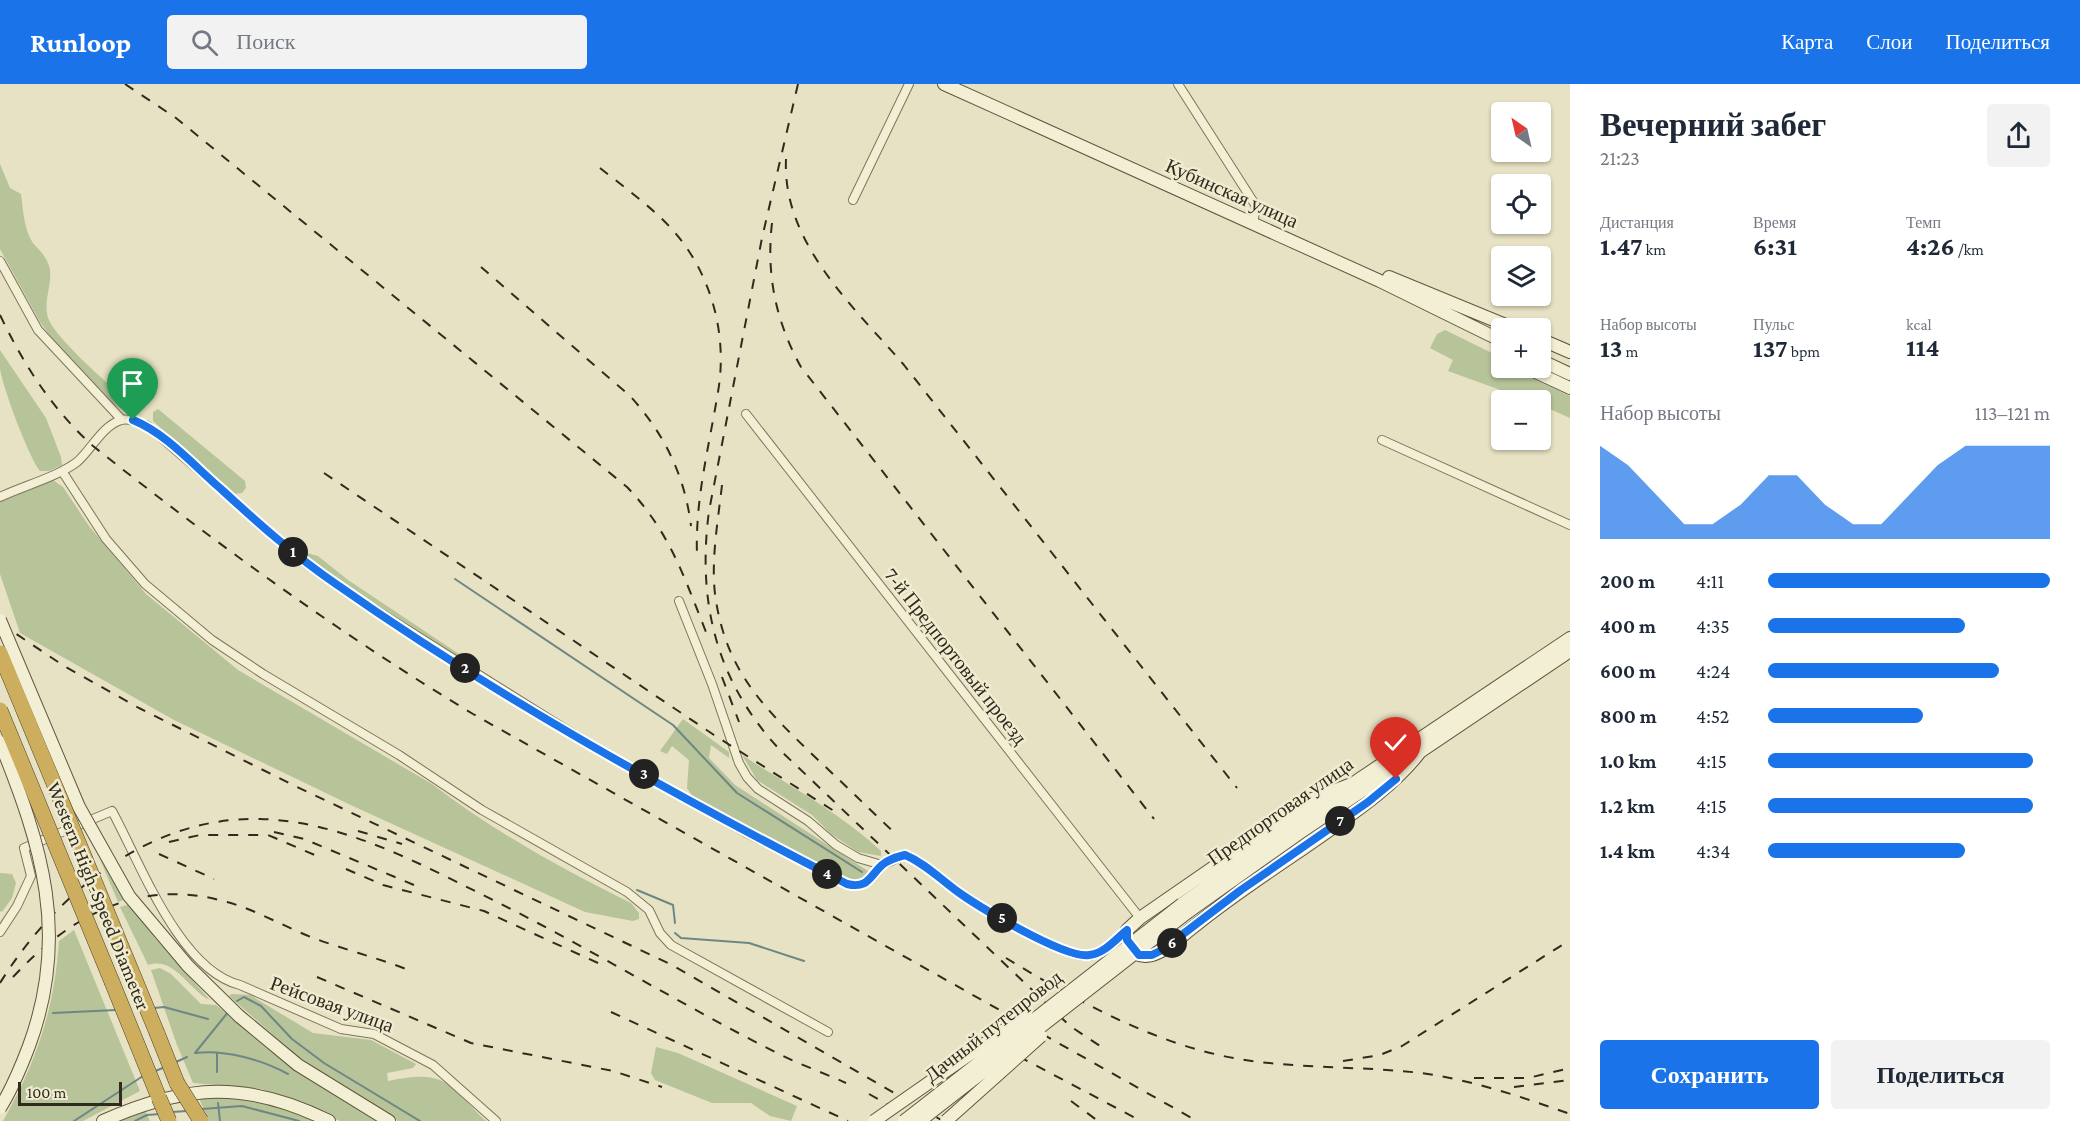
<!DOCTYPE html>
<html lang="ru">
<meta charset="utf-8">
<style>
body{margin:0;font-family:"Crimson Pro",serif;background:#f2f2f3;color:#1f2937;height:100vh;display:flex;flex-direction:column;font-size:22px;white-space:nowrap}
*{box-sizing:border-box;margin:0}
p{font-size:20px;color:#747a83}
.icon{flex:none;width:33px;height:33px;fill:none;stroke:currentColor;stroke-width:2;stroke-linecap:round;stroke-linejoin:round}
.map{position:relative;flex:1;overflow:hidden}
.details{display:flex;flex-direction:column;background:#fff;width:510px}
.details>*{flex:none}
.needle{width:39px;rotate:326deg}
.buttons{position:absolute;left:1491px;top:18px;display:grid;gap:12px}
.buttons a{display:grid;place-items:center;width:60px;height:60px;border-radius:6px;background:#fff;box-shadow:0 2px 4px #0004;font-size:30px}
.scale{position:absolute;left:18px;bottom:15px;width:104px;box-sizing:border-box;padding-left:6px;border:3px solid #312a1e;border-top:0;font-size:16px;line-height:21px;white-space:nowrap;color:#312a1e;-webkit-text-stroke:4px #f0ecd1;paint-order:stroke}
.pin{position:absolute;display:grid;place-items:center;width:51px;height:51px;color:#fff;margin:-62px -26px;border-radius:50% 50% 50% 0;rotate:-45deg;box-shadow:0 0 6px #0007}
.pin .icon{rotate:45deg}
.km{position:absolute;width:30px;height:30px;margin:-15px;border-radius:50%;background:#222;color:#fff;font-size:16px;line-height:30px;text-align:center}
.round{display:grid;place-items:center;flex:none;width:63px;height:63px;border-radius:6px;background:#f2f2f3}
.head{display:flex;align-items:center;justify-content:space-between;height:102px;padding:0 30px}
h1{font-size:33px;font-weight:700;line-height:45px}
.figures{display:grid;grid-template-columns:repeat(3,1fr);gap:9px;height:102px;padding:6px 30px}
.figures div{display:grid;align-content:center}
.figures b{font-size:26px;font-weight:700}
.figures small{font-size:16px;font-weight:400}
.figures p{font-size:16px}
.chart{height:168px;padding:12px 30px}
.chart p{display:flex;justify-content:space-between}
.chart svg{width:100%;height:108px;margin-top:6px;fill:#1a73e8;opacity:.7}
.button{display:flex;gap:12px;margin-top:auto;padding:12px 30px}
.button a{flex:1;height:69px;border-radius:6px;background:#1a73e8;color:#fff;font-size:24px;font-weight:700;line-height:69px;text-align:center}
.button a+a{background:#f2f2f3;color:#1f2937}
ul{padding:0 30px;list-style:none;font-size:20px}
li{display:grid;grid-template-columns:96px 72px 1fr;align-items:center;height:45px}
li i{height:15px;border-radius:8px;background:#1a73e8}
header{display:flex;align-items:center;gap:36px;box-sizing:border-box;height:84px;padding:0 30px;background:#1a73e8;color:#fff}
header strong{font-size:28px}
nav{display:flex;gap:33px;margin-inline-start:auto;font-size:21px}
.search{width:420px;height:54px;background:#f2f2f3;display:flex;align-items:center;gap:15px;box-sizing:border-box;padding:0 21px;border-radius:6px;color:#747a83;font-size:22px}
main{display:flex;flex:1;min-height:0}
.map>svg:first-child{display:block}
</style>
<header>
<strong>Runloop</strong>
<div class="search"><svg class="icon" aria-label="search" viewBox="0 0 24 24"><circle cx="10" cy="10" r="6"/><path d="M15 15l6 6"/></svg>Поиск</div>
<nav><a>Карта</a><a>Слои</a><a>Поделиться</a></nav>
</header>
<main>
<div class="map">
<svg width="1570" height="1037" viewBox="0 0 1570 1037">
<rect width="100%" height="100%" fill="#e7e2c3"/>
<path fill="#b7c399" d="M 0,80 L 10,104 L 21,110 C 23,125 24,146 33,159 C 40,167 48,174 50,186 C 52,202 42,221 49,236 C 57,255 111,304 130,317 L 137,315 L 137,328 L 131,332 L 109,317 L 55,259 L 40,238 L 0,165 Z
M 1445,246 L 1496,271 L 1501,276 L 1502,284 L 1511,284 L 1570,312 L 1570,334 L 1541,321 L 1540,316 L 1528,316 L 1448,287 L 1453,276 L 1430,264 L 1437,250 Z
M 0,266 L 46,334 L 61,373 L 62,381 L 49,387 L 40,387 C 28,371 3,304 0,285 C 0,279 0,272 0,266 Z
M 158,325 L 245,397 L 246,404 L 242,409 L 234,410 L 153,337 L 153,328 Z
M 53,396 L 63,403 L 89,442 L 146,510 L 238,586 L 432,700 C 493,747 562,785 631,819 L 639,829 L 639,835 L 633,837 L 585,828 L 355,723 L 174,636 L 20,549 L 0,490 L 0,418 Z
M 307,469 L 318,472 L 348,496 L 462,572 L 458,574 L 307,475 L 305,471 Z
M 683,635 L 729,668 L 729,674 L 711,661 L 709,674 L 735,701 L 868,787 L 869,792 L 856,796 L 842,792 L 798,772 L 692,712 L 687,704 L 689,676 L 672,662 L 667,670 L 660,667 Z
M 742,671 C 789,702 839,728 881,767 L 881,772 L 858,768 L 831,750 L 812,731 L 757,696 Z
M 99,773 L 126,815 L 118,818 Z
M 0,789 L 12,790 L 16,799 L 12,814 L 2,828 L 0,827 Z
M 130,820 L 155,854 L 210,916 C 188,906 175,872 148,881 L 120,823 Z
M 74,846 L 140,1007 L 83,1037 L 3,1037 C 37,977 54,926 59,857 Z
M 160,884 L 171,890 L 201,920 L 216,921 L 260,956 L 381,1037 L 340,1037 L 262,1005 L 193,999 L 177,961 L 151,886 Z
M 232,910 L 250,911 L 313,949 L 371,956 L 416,980 L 413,984 L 387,989 L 388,997 C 447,985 446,999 486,1037 L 398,1037 L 355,1013 L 304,978 L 229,912 Z
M 656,963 L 678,969 L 797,1022 L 791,1037 L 770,1032 L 751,1019 L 712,1019 L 655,996 L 651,989 Z
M 198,1012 C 238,1015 277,1019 314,1037 L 209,1037 Z
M 144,1024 L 150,1037 L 117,1037 Z"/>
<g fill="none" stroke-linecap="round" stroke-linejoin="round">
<path stroke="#6d8785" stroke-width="2" d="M 455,495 L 673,641 L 737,709 L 862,788
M 637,806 L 673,821 L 675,839
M 675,849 L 681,854 L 749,859 L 804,877
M 237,917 L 244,913 L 261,922 L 292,955 L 324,979 L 420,1037
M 154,924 L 164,923 L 208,935
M 53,929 L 116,926
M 195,969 C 225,965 262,976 288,990
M 195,969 L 229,927
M 176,978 L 187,973
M 153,988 L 165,983
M 217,988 L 217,969
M 218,1019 L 220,1037
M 202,1025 L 242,1022 L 299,1037
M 172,1028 L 187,1027
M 74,1037 L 143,992
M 135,1037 L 147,1031 L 160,1030"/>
<g stroke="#7f745c" stroke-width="10">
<path id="minor" d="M 1178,0 L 1256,122 L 1253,140
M 853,116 L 909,0
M 0,177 L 38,246 L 122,336
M 746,330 L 1140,834
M 1382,356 L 1570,441
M 62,387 L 106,455 L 145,500 L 212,556 L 263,590 L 399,671 L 482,726 L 627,808 L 649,826 L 660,849 L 671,861 L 828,948
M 0,413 C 23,402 57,393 77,378 C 91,366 102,342 121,336 C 130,334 140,339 148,342 L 307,480 L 339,503 L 589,660 L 745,748 L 847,800 C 866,804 872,795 882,781
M 679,517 L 712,600 L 739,679 L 747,693 L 758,705 L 808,737 L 836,761 L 858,774 L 882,781 L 905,771 C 924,779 938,793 954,805 C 975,821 1065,875 1089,872 C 1104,870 1116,855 1127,846
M 0,848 L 17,822 L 31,792 L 24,764 L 112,727 C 140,778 179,886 240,901 L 341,945 L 374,950 L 433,981 L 496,1037"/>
</g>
<g stroke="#60563f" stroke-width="14">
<path id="secondary" d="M 944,0 L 1380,197 L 1502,257
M 1389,193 L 1513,244
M 1540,255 L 1570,268
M 1540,276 L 1570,290
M 1527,284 L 1570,304
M 1354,699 L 1312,715 L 1140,834 L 1127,846 C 1127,857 1132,873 1146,872 C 1164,871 1182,851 1196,841 C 1254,794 1320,757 1378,710 C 1394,697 1408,684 1420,668
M 1182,820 L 1361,694 L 1570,554
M 1188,828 L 1298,750 L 1570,567
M 239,932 L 298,981 L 389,1037
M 103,1037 C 186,1000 246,996 329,1037"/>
</g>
<g stroke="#4d4230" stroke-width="16">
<path id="motorway" d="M 112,898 L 159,1014
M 157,949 L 177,999"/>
</g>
<use href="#minor" stroke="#f3efd5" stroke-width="8"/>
<use href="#secondary" stroke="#f3efd5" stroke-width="12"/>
<use href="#motorway" stroke="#ccae5e" stroke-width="15"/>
<path stroke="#312a1e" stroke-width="2" stroke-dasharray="10 10" stroke-linecap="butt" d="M 125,0 L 176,34 L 627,403 C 671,449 685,496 708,553
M 798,0 L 762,154 L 709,427 C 697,518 716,598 781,667 L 1070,942 L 1103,964
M 786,75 C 782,159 854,223 904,281 L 1237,704
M 600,84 C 624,103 649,121 670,143 C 711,187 728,250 718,308 C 709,363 695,415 697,471
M 772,139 C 766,191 776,238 801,283 L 1154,735
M 481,183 L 630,312 C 664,349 685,392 691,442
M 0,231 C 24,281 51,324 93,362 C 214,458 340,550 473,630 L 1197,1037
M 324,389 L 714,651 L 834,727
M 722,401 C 718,437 711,475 715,510 C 725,586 763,623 815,673 C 843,699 870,726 898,752
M 0,539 L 64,582 L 139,624 L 293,701 L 672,881 L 943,1037
M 722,593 L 739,638
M 358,747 L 402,760
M 274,748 L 304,755 L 414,801
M 169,758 L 200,751 L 268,751 L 317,772
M 159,770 L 214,795
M 346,785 L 383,801 L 484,827 L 598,879
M 1006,874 C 1077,917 1156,961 1239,975 C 1299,985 1361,982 1421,989 C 1472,996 1522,1013 1570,1030
M 13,893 C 71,831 140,793 227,818 C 256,826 283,842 311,853 C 342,865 375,873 406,885
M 317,893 L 471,959 L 613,987 L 662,1003
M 0,899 C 56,809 150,732 260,735 C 338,737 411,775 479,809 C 581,859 678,919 779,970 C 801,981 824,989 846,999
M 611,928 L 848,1037
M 1001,963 L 1141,1037
M 1343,977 L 1380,971 L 1402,962 L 1570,856
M 1474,994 L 1528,994 L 1570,984
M 1514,1003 L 1570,996
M 869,1010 L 917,1037
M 1071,1017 L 1098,1037"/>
<g stroke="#60563f" stroke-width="14" stroke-linecap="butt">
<path id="secondary-bridge" d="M 0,536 L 79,723 L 129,812 L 188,882 L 239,932
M 0,658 C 42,762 70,851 29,962 C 21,983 12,1005 0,1024
M 874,1037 L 1026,931
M 904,1037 L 1182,820
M 920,1037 L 1188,828
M 946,1037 L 1041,952"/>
</g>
<g stroke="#4d4230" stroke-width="16" stroke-linecap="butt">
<path id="motorway-bridge" d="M 0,569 L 157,949
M 0,626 L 112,898
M 177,999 L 201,1037
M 159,1014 L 169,1037"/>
</g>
<use href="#secondary-bridge" stroke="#f3efd5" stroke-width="12"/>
<use href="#motorway-bridge" stroke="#ccae5e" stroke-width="15"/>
</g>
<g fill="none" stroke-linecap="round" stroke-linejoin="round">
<g stroke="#fff" stroke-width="12">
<path id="route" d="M 133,336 C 167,350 193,381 221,405 C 258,439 295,472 336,500 C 497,613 672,710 847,800 C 868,805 869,793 882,781 C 889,775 897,773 905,771 C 924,779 938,793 954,805 C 975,821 1065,875 1089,871 C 1104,870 1116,855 1127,846 L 1127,856 L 1139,871 L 1152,871 L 1162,866 L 1241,806 L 1368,718 L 1396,695"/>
</g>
<use href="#route" stroke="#1a73e8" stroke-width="8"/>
</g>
<g text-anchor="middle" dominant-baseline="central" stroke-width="5" stroke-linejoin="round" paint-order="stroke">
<g font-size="20" fill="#312a1e" stroke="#f0ecd1">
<text transform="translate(1232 109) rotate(24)">Кубинская улица</text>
<text transform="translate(956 572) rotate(52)">7-й Предпортовый проезд</text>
<text transform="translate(1280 727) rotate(-35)">Предпортовая улица</text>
<text transform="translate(99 812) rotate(68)">Western High-Speed Diameter</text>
<text transform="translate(332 920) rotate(20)">Рейсовая улица</text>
<text transform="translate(993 942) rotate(-38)">Дачный путепровод</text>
</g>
</g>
</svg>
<div class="buttons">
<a><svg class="needle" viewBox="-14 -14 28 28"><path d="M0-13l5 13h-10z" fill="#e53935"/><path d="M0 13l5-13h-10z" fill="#747a83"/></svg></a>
<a><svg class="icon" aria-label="locate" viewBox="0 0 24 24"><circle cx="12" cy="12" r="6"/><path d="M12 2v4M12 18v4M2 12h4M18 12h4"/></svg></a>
<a><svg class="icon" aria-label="layers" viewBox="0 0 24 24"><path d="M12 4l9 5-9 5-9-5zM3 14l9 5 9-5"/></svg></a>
<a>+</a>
<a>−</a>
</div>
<div class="scale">100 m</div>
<div class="pin" style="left:133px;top:336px;background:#1e9e55"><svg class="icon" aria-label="arrive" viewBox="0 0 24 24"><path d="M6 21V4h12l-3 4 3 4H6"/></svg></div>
<div class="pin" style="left:1396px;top:695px;background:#d93025"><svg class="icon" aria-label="check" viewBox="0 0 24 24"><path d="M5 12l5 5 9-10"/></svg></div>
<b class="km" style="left:293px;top:468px">1</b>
<b class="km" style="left:465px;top:584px">2</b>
<b class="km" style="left:644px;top:690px">3</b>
<b class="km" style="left:827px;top:790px">4</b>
<b class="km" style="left:1002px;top:834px">5</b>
<b class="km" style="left:1172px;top:859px">6</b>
<b class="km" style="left:1340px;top:737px">7</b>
</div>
<section class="details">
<div class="head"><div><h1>Вечерний забег</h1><p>21:23</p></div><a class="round"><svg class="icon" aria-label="share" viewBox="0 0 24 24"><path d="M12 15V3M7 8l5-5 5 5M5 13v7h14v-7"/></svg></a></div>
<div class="figures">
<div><p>Дистанция</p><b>1.47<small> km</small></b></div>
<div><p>Время</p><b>6:31</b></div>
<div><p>Темп</p><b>4:26<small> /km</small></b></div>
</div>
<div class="figures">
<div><p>Набор высоты</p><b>13<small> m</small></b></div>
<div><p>Пульс</p><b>137<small> bpm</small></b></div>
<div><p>kcal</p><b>114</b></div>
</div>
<div class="chart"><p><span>Набор высоты</span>113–121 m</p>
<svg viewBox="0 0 160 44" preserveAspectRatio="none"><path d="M0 44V6L10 14L20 26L30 38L40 38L50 30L60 18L70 18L80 30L90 38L100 38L110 26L120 14L130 6L140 6L150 6L160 6V44z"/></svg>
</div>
<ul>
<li><b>200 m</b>4:11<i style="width:100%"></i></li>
<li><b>400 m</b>4:35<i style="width:70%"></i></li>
<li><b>600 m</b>4:24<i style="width:82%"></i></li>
<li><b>800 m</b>4:52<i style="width:55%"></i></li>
<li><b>1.0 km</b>4:15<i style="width:94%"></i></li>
<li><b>1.2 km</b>4:15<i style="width:94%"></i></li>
<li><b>1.4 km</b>4:34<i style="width:70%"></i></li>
</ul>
<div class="button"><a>Сохранить</a><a>Поделиться</a></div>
</section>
</main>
